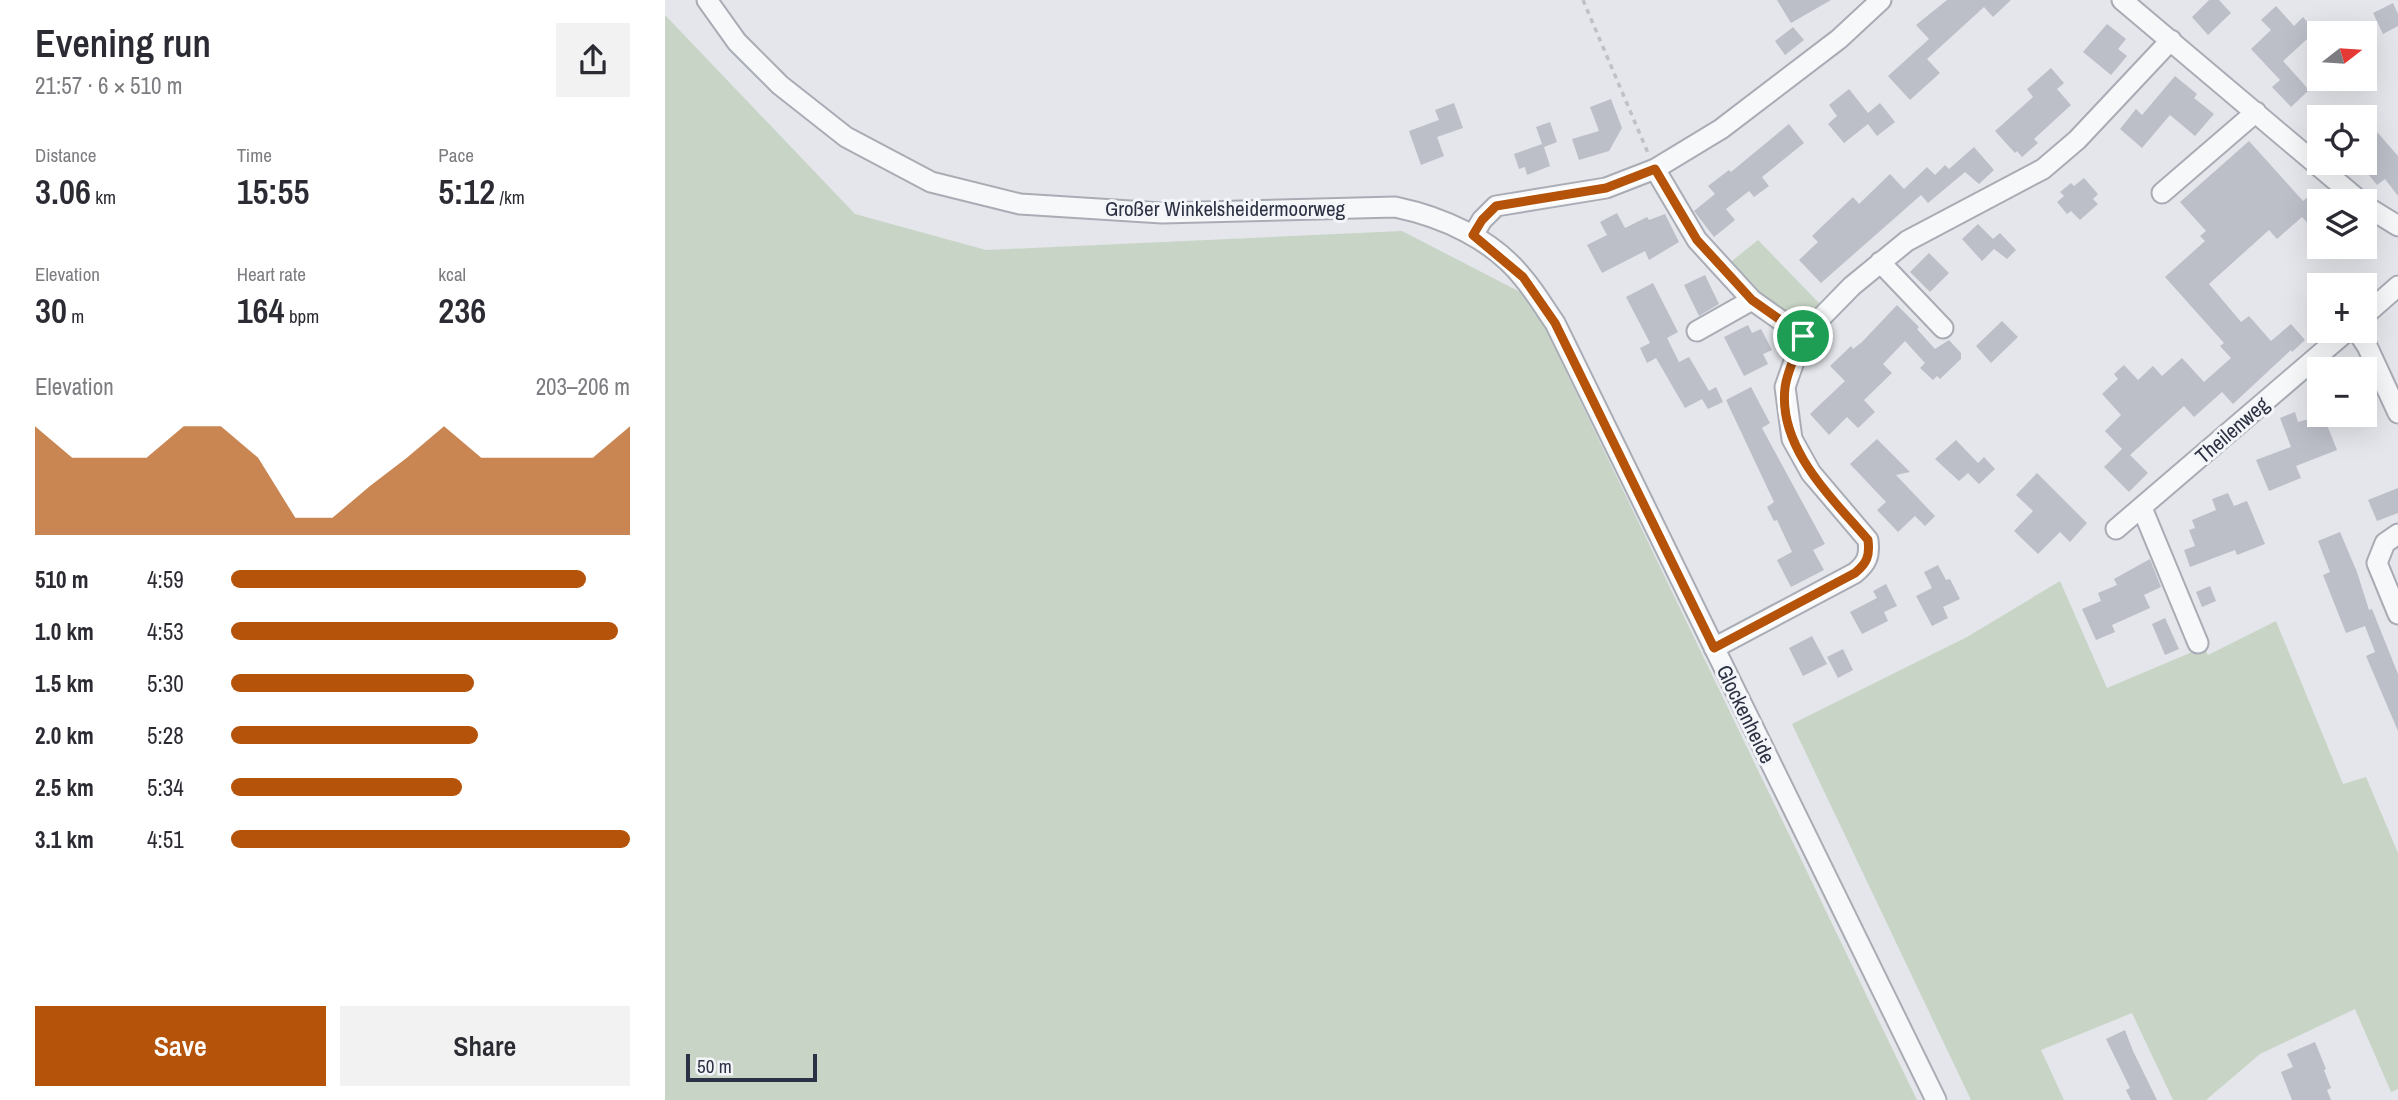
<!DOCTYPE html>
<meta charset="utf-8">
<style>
body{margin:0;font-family:"Archivo Narrow",sans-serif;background:#f2f2f3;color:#2b2b33;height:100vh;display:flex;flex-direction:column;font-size:26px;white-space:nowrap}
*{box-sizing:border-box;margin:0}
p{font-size:23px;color:#7c7c81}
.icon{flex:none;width:38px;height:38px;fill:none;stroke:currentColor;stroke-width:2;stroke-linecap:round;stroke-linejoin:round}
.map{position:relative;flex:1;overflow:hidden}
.sheet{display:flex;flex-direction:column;background:#fff;width:665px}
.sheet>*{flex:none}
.needle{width:46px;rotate:73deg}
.fabs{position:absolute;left:1642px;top:21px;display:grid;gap:14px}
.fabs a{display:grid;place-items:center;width:70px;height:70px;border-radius:0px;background:#fff;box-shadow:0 7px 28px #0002;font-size:35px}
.scale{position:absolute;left:21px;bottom:18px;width:131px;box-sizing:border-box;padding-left:7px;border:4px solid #2c3243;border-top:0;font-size:19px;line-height:24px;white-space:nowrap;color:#2c3243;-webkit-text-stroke:5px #f4f5f9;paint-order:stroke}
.pin{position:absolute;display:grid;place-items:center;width:60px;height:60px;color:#fff;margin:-30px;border:4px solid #fff;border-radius:50%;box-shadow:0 2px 7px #0007}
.round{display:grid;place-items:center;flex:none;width:74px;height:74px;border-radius:0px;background:#f2f2f3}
.headline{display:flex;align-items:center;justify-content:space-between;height:119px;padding:0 35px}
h1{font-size:38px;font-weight:600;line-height:52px}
.figures{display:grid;grid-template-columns:repeat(3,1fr);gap:10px;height:119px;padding:7px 35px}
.figures div{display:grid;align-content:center}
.figures b{font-size:35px;font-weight:600}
.figures small{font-size:19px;font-weight:400}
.figures p{font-size:19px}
.chart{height:196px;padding:14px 35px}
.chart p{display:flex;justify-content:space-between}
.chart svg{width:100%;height:126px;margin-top:7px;fill:#b45309;opacity:.7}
.cta{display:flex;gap:14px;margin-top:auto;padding:14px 35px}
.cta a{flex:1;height:80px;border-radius:0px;background:#b45309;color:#fff;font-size:28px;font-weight:600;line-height:80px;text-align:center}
.cta a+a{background:#f2f2f3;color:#2b2b33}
ul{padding:0 35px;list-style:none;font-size:23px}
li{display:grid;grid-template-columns:112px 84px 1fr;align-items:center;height:52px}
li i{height:18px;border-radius:9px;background:#b45309}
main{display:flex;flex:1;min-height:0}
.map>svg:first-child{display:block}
</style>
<main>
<section class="sheet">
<div class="headline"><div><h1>Evening run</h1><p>21:57 · 6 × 510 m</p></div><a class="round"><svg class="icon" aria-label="share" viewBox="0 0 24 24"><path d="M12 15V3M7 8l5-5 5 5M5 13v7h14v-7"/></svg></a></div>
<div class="figures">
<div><p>Distance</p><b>3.06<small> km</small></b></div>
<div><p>Time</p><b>15:55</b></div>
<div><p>Pace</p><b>5:12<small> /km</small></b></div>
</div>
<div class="figures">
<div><p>Elevation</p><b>30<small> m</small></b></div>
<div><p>Heart rate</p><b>164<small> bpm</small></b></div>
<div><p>kcal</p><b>236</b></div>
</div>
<div class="chart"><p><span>Elevation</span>203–206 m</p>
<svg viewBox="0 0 160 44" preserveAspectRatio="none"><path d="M0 44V6L10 17L20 17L30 17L40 6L50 6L60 17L70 38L80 38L90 27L100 17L110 6L120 17L130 17L140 17L150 17L160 6V44z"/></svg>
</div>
<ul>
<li><b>510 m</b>4:59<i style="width:89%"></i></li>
<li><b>1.0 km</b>4:53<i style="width:97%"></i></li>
<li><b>1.5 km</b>5:30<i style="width:61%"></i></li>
<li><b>2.0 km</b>5:28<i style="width:62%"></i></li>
<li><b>2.5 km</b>5:34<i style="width:58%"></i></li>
<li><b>3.1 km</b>4:51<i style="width:100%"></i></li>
</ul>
<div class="cta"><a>Save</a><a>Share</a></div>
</section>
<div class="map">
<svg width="1733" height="1100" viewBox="0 0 1733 1100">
<rect width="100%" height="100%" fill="#e4e6eb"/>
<path fill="#c8d5c6" d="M 0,15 L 190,214 L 321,250 L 737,231 L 865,297 L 1252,1100 L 0,1100 Z
M 1093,240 L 1155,304 L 1139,321 L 1131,323 L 1123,318 L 1062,265 Z
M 1395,581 L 1442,688 L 1539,647 L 1543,655 L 1611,621 L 1678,784 L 1701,777 L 1733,853 L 1733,1089 L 1726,1092 L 1690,1009 L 1595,1054 L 1541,1100 L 1508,1100 L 1467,1013 L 1376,1050 L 1399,1100 L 1306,1100 L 1127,724 L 1302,637 Z"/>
<path fill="#bcbfc8" d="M 1112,0 L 1166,0 L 1126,23 Z
M 1282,0 L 1346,0 L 1328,17 L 1319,7 L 1262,59 L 1275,73 L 1245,100 L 1223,76 L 1264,39 L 1251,25 Z
M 1544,0 L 1554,0 L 1566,13 L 1543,35 L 1527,17 Z
M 1728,3 L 1733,14 L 1733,26 L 1718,34 L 1708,13 Z
M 1611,6 L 1629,26 L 1638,17 L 1651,31 L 1618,61 L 1644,90 L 1626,107 L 1607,87 L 1615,80 L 1586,49 L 1606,30 L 1596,20 Z
M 1442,24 L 1461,39 L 1453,49 L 1462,56 L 1446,75 L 1418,52 Z
M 1128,27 L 1139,40 L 1120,55 L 1110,41 Z
M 1386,68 L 1399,83 L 1392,89 L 1406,105 L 1369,139 L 1373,143 L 1357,157 L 1352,151 L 1350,153 L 1330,131 L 1368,97 L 1362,89 Z
M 1510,76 L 1532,94 L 1529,98 L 1549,114 L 1530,136 L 1505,115 L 1477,148 L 1455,129 L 1471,109 L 1477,115 Z
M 1184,89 L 1203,113 L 1215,103 L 1230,122 L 1212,136 L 1203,124 L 1179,143 L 1163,124 L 1172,116 L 1164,105 Z
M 946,99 L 957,128 L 944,151 L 914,160 L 907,139 L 934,131 L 925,107 Z
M 789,103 L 798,128 L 772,137 L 779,156 L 756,165 L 744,131 L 774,120 L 770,110 Z
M 1699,117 L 1733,156 L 1733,196 L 1720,179 L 1712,185 L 1699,169 Z
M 885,122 L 892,142 L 879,147 L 885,166 L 862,175 L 860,167 L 854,169 L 849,154 L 877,144 L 871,127 Z
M 1124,124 L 1139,143 L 1097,177 L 1104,186 L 1089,197 L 1084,191 L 1061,209 L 1070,220 L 1049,237 L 1029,211 L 1050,194 L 1043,186 L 1064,170 L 1066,172 Z
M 1584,141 L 1638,201 L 1646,194 L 1654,203 L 1654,235 L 1637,217 L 1612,239 L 1604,230 L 1544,284 L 1576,322 L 1584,316 L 1606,341 L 1626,324 L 1640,340 L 1627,352 L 1626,350 L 1568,404 L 1557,392 L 1529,417 L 1519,406 L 1465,455 L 1483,473 L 1464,492 L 1439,467 L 1457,449 L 1440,431 L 1456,415 L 1437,394 L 1453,379 L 1449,374 L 1459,365 L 1473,380 L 1488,366 L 1497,376 L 1517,358 L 1539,382 L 1566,358 L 1555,346 L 1559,343 L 1500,277 L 1540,241 L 1535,236 L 1541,231 L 1515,202 Z
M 1309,147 L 1329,170 L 1314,184 L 1300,172 L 1263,203 L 1256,195 L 1156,283 L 1134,260 L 1153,242 L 1147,236 L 1188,197 L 1194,204 L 1225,174 L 1239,189 L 1262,167 L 1270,175 L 1280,165 L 1284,169 Z
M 1419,178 L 1433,194 L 1428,199 L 1433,204 L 1415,220 L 1406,211 L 1402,214 L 1392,202 L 1399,196 L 1395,192 L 1406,183 L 1409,186 Z
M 952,213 L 960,228 L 982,217 L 984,220 L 1000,214 L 1014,242 L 984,260 L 980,251 L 937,273 L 922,245 L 942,235 L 935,222 Z
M 1313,224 L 1328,239 L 1335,233 L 1351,250 L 1342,259 L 1329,249 L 1317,261 L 1297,239 Z
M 1264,253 L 1284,273 L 1265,292 L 1245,272 Z
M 1040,275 L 1054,304 L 1034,316 L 1019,285 Z
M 988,283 L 1013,332 L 1002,338 L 1014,362 L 1024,357 L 1044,391 L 1051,387 L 1058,402 L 1043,409 L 1037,399 L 1020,408 L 991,358 L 982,363 L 975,348 L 985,343 L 961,297 Z
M 1232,305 L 1254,327 L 1252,329 L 1270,349 L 1284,340 L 1296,353 L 1296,359 L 1275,379 L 1272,376 L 1268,380 L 1255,368 L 1260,363 L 1240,341 L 1218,364 L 1227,373 L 1199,400 L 1210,412 L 1193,428 L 1182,417 L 1164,435 L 1145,414 L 1180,381 L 1165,366 L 1186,346 L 1188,349 L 1197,342 Z
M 1337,321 L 1353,337 L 1326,363 L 1311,346 Z
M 1083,325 L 1087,333 L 1096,329 L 1107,350 L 1098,354 L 1103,364 L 1079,376 L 1059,337 Z
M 1086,387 L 1105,423 L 1097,428 L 1160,544 L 1148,550 L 1159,570 L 1126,587 L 1112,560 L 1127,552 L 1112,520 L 1109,521 L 1102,507 L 1109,502 L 1061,400 Z
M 1630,412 L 1633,422 L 1658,415 L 1672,450 L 1631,466 L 1636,478 L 1604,491 L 1591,460 L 1626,447 L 1615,418 Z
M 1212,439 L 1245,472 L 1231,475 L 1270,516 L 1260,526 L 1250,516 L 1233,532 L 1212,510 L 1221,502 L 1185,464 Z
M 1291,440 L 1313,463 L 1319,457 L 1330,469 L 1314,484 L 1303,473 L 1294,481 L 1270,459 Z
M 1372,473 L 1422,523 L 1405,542 L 1395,532 L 1373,554 L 1349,531 L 1368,511 L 1351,495 Z
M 1733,488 L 1733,513 L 1712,521 L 1703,500 Z
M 1563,493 L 1569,506 L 1582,501 L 1600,544 L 1572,555 L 1570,550 L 1525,567 L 1519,550 L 1530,546 L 1524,530 L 1530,528 L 1527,520 L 1551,510 L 1547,499 Z
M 1675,532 L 1692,572 L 1704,610 L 1707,609 L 1733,674 L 1733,731 L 1701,656 L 1710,652 L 1700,626 L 1681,633 L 1658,575 L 1665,572 L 1653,541 Z
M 1485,559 L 1496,587 L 1479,595 L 1485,608 L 1447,625 L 1450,632 L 1431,640 L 1417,609 L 1436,601 L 1433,593 L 1452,585 L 1449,579 Z
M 1273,565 L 1281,580 L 1285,579 L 1295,599 L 1278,607 L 1283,618 L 1267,626 L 1251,596 L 1267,588 L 1259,572 Z
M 1221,584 L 1232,606 L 1219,612 L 1223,621 L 1197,634 L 1185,612 L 1212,598 L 1208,591 Z
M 1545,586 L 1551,601 L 1537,607 L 1531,592 Z
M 1500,618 L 1514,649 L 1500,655 L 1487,624 Z
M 1147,636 L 1162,664 L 1138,676 L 1124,648 Z
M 1178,649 L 1188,670 L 1173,678 L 1162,657 Z
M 1460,1030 L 1468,1051 L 1492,1100 L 1466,1100 L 1461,1090 L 1465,1088 L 1441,1039 Z
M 1650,1042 L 1661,1069 L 1659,1070 L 1666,1088 L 1662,1090 L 1666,1100 L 1627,1100 L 1616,1072 L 1628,1067 L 1622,1054 Z"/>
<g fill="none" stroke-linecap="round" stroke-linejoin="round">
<g stroke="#a9acb5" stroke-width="23">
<path id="minor" d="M 42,0 L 72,42 L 115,85 L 181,137 L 266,182 L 355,204 L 497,213 L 730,207 C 778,217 828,239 859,279 C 871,293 880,309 890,323 L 1271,1100
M 1457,0 L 1695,201
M 990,169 L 1032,240 L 1087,300 L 1138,336
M 1497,193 L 1591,112
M 1699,205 L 1733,226
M 808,235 L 817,220 L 831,206 L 941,188 L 990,169 L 1056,129 L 1174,39 L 1216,0
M 1215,262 L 1278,328
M 1699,316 L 1733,286
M 1032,331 L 1087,300
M 1692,331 L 1702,346 L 1733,413
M 1477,508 L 1533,643
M 1451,529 L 1682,331
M 1733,534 L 1720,543 L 1712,563 L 1733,614
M 1049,648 L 1190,573 C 1202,563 1205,556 1203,540 L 1146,473 L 1127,439 L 1120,387 L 1138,336 L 1187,286 L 1242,241 L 1378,169 L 1412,140 L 1506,40"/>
</g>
<path stroke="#bec1c7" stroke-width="3.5" stroke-dasharray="5 5" stroke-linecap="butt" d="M 918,0 L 983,153"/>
<use href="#minor" stroke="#f7f8fa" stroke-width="19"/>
</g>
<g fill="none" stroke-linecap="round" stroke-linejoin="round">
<g stroke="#fff" stroke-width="14">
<path id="route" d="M 990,169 L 1032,240 L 1087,300 L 1138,336 C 1132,352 1122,371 1120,388 C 1113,448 1167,498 1203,540 C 1205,556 1202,563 1190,573 L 1049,648 L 890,323 L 858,277 L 808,235 L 817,220 L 831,206 L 941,188 Z"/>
</g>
<use href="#route" stroke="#b45309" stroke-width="9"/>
</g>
<g text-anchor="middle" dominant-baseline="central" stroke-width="6" stroke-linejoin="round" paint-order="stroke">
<g font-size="21" fill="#2c3243" stroke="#f4f5f9">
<text x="560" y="208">Großer Winkelsheidermoorweg</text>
<text transform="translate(1567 430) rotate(-41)">Theilenweg</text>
<text transform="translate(1081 714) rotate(64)">Glockenheide</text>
</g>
</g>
</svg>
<div class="fabs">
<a><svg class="needle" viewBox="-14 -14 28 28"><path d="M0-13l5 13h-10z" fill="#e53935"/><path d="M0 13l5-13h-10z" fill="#7c7c81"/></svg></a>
<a><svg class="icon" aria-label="locate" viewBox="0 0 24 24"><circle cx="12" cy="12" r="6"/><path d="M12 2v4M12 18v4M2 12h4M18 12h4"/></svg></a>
<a><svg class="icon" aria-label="layers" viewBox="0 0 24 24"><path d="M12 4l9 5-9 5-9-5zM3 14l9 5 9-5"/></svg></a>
<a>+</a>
<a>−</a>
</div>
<div class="scale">50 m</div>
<div class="pin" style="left:1138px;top:336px;background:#1e9e55"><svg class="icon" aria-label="arrive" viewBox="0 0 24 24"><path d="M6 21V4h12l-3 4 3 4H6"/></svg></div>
</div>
</main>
